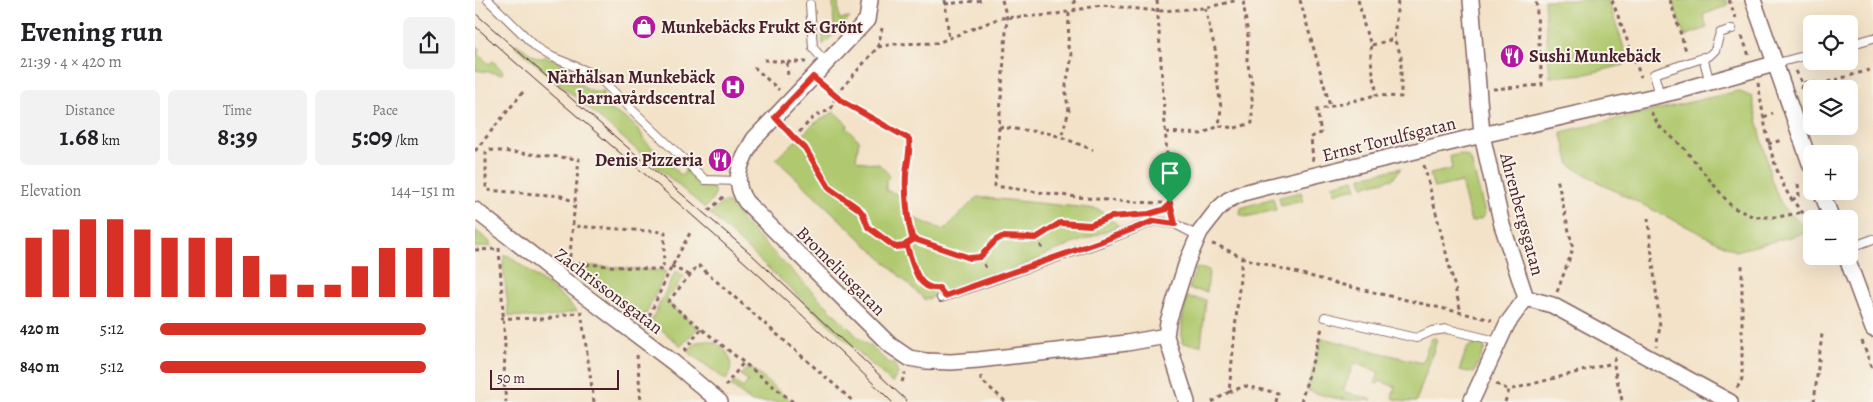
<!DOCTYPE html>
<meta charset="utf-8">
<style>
body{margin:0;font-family:Alegreya,serif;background:#f2f2f2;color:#202124;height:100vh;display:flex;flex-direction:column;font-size:19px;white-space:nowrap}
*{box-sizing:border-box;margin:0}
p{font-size:16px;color:#757577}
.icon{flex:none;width:28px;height:28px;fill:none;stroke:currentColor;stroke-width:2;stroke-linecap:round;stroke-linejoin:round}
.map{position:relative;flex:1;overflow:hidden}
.sheet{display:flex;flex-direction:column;background:#fff;width:475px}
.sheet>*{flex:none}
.tools{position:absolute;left:1328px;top:15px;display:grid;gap:10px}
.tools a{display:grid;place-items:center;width:55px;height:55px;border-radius:8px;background:#fff;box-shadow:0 5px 20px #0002;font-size:25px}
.scale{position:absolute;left:15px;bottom:12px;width:129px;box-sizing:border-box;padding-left:5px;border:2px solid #4a1f2b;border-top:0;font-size:14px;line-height:18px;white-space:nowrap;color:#4a1f2b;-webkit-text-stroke:4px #f7f3e8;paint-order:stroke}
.pin{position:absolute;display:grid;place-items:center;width:42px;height:42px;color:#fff;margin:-51px -21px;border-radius:50% 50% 50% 0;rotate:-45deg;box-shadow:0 0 5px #0007}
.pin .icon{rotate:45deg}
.round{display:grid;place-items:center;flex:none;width:52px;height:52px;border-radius:8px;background:#f2f2f2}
.headline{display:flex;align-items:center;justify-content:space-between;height:85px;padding:0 20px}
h1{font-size:28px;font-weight:700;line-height:38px}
.figures{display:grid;grid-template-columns:repeat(3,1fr);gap:8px;height:85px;padding:5px 20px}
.figures div{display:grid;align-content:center;border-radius:8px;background:#f2f2f2;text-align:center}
.figures b{font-size:25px;font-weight:700}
.figures small{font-size:14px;font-weight:400}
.figures p{font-size:14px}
.chart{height:140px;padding:10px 20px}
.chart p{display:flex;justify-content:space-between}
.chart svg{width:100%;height:90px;margin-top:5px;stroke:#d93025;stroke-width:6}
ul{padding:0 20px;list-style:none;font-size:16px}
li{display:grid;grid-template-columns:80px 60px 1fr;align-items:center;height:38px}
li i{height:12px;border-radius:6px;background:#d93025}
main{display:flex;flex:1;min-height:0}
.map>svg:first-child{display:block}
</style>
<main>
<section class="sheet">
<div class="headline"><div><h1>Evening run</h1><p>21:39 · 4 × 420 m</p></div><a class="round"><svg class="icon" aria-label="share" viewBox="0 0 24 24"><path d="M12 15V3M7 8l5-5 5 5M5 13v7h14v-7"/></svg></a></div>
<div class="figures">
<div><p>Distance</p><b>1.68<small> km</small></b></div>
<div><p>Time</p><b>8:39</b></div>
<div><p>Pace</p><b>5:09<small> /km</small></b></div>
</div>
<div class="chart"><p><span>Elevation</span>144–151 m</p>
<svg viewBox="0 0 160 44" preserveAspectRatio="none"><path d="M5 44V15M15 44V11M25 44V6M35 44V6M45 44V11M55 44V15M65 44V15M75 44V15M85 44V24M95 44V33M105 44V38M115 44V38M125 44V29M135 44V20M145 44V20M155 44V20"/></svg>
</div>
<ul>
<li><b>420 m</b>5:12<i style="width:90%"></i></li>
<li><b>840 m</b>5:12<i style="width:90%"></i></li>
</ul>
</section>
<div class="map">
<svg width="1398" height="402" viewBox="0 0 1398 402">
<rect width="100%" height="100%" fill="#f7f3e8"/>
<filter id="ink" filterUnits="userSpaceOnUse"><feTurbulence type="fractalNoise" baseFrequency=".02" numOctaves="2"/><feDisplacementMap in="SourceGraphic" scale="10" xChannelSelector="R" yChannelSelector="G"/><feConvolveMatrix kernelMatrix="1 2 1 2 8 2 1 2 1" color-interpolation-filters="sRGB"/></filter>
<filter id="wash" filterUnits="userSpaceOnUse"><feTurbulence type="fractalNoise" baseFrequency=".0096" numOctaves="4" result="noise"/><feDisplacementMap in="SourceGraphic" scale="20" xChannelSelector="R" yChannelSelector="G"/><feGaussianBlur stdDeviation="1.12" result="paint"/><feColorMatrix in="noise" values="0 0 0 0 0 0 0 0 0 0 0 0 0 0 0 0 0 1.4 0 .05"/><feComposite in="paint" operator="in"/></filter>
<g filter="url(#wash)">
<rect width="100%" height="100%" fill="#f3e2c8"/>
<path fill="#b0c96f" stroke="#7d744d" d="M 358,0 L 363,0 L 364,19 L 375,18 L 348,45 L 347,27 L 359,26 Z
M 1069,0 L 1133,0 L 1151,54 L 1149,65 L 1111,74 L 1075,77 Z
M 1197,0 L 1251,0 L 1253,5 L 1228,15 L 1232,28 L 1209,36 Z
M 41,44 L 62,58 L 68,58 L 70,56 L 101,69 L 102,72 L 99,76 C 108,87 112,94 128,92 L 127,105 C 139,112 166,124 168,139 L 207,176 L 213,166 L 238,188 C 243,197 235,202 230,208 L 40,46 Z
M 0,45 L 5,50 L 2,53 L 14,64 L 18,61 L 28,71 L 27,74 L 0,70 Z
M 1263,91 L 1277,97 L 1296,179 L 1306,204 L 1334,232 L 1261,251 L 1132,187 L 1095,165 L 1086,132 Z
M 359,112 L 373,125 L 372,128 L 384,140 L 381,159 L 383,161 L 404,164 L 415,176 L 411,180 L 411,190 L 429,197 L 431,213 L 436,214 L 441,219 L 469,230 L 502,197 L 623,209 L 644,226 L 569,255 L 566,258 L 525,274 L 518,274 L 450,300 L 301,159 L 340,123 Z
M 986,154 L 994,157 L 996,160 L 1010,213 L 1008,218 L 996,222 L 986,182 L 959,188 L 955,174 L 977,169 L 975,156 Z
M 926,168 L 918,179 L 888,186 L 886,177 Z
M 879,179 L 882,188 L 860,193 L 857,185 Z
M 826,192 L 828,201 L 806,206 L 804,197 Z
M 798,198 L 801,210 L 770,217 L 765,214 L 766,208 Z
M 249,202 C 257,203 261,212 265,219 L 389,343 C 404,349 405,360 420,365 L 423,374 L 417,383 L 235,214 Z
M 0,230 L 14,241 L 16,246 L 0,248 Z
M 29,255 L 34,256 L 89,298 L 102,311 L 69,318 L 34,316 L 28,265 Z
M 103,265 L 190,271 L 191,272 L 171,314 L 168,316 L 105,269 Z
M 721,268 L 734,270 L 732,292 L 714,289 Z
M 201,271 L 209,276 L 191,301 L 223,328 L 206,346 L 176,321 Z
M 712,297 L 731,300 L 726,345 L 707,343 L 707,322 Z
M 847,338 L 947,363 L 956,339 L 960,338 L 962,340 L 941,402 L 930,402 L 917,398 L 920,387 L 905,381 L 903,384 L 900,383 L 904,372 L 879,363 L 868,391 L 897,400 C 874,402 854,398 832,390 Z
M 233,341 C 253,345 262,363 251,380 L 212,351 L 222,342 Z
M 998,344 L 1006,344 L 1010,348 L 999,373 L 985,370 L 985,368 L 992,348 Z
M 273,367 L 275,367 L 317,402 L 277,402 L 256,386 L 259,382 L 268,388 L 273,381 L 266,375 Z"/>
</g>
<g filter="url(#ink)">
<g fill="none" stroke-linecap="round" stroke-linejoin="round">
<g stroke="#856362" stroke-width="10">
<path id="lane" d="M 13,0 L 61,47 L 77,57 L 121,75 L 230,180 L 263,181
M 335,4 L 338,48 L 352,64
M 1364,21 L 1365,24
M 1374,45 L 1398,38
M 1228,57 L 1235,83
M 1299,64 L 1336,54
M 1185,95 L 1179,74 L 1234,56 L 1240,50 L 1245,33 L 1257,29
M 1374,248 L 1398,239
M 466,298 L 624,243 L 679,221 L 700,224 L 723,236
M 850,317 L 941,338 L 957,331 L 972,329 L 1013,339 L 1024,344"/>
</g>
<g stroke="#856362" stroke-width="18">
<path id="street" d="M 395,0 L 392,20 L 279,139 C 267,159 255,180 271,202 L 415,345 L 434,358 L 451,361 L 476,362 L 503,360 L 652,343 L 691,336
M 996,0 L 1007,135 L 1027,225 L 1051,298 L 1077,305 L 1255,402
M 1278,0 L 1336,166
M 1346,191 L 1357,219
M 0,210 L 93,283 L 199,363 L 245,402
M 1371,256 L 1398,329
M 712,402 L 691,336 L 693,322 L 712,262 L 725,232 L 742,210 L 753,200 L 768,193 L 791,187 L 1007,135 L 1203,91 L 1299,64
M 996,402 L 1032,324 L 1051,298"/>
</g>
<path stroke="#856362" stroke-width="3" stroke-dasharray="4 4" stroke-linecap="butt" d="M 470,0 L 474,39
M 527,0 L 532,18 L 524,127 L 573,133 L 586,137
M 599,0 L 600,11
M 682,0 L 695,203 L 697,211
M 825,0 L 855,106
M 883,0 C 888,16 888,30 897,45 C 893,62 901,77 901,95 L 926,97 L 926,55 L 919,39 L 923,0
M 1137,0 L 1166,77
M 1195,0 L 1211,51
M 1254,0 L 1261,18
M 470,4 L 509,0
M 730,8 L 741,53 L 741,72 L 746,108 L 744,126 L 760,128 L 777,123 L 777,84 L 772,60 L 773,36 L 768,0
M 594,13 L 593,47 L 597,56 L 591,85 L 591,96 L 594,111 L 586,137 L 618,150
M 1267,36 L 1274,56
M 897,45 L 919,39
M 403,47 L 407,28
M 289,60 L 312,62 L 313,79
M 312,62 L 331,62
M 279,67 L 304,90
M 1321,71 L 1327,83
M 1283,83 C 1289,120 1294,159 1312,192 C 1318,203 1329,213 1336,223
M 349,86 L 360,96 L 403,47 L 418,44 L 462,43 L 525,18 L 577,15 L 626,5 L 683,11 L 730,8 L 763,0
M 1018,89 L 1067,85 L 1061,0
M 1326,89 L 1327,83 L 1332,82 L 1346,84 L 1398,69
M 1176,112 L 1184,126 L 1207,146 L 1257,207 L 1279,217 L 1303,217 L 1328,212
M 1289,117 L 1298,113
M 524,127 L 520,186 C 578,194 636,203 695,203 L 690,210
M 310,129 L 330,148 L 355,189 L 384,209 L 388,214 L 393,227 L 420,247 C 429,249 432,242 439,239 L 495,257 L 505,257 L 521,239 L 527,237 L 561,238 L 585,223 L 615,225 L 636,217 L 657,216
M 691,132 L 726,134 L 744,126
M 319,138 C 325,132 332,123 339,117 C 350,108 357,117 360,96 L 368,102 L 434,139 C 437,150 432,162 431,174 C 430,192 432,222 438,240
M 1293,144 L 1307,140
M 0,151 L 48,92
M 838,161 L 836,137 L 846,133 L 842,110 L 901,95
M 949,165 L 986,312
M 1317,200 L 1324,196 L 1323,183
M 234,211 L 251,194
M 1173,218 L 1185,327 L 1181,346
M 561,238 L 569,251
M 431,244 C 437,259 440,287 459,288
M 737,244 L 744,246 L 771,259 L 872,286 L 1017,320
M 24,248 L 30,345 L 29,381 L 31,402
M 0,250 L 23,249
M 505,257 L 512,270
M 95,263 L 188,270 L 190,232 L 98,226
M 94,265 L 104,159 L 15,150 L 11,152 L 11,190 L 86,196 L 100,202
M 196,266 L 214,275
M 1082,292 L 1098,249 L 1082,178
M 106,311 L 119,402
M 25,318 L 70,319 L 105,312
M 171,323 L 193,274 L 216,231
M 1387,341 L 1398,371
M 209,351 L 226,329
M 162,355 L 166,402
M 1140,357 C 1136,366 1146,390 1147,402
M 506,376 L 506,380 L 531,402
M 427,382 L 430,373
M 1021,384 L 1034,390
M 250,386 L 269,362
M 1262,388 L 1267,379 L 1267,263
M 754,392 L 770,386 L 803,393 L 801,402
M 318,402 L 193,302 L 223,265 L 379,402
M 737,402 L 754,392 L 767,257
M 826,402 L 847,328
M 1030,402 L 1034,390 L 1138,363
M 1339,402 L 1347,334"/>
<use href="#lane" stroke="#fff" stroke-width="8"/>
<use href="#street" stroke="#fff" stroke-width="15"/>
<path stroke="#4a1f2b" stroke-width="1" d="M 0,13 L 107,108 L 275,253 L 433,402
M 0,26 C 77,97 159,163 237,233 C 299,288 359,344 417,402"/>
</g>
</g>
<g fill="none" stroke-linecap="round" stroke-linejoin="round" filter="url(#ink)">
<g stroke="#fff" stroke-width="10">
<path id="route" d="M 695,203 L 691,209 L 674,214 L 636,217 L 615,225 L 585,223 L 561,238 L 527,237 L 521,240 L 505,257 L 495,258 L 439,239 L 437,240 L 430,246 L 420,247 L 393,227 L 388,214 L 384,209 L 355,189 L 330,148 L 319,138 L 300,117 L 338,77 L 368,102 L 434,139 C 436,150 432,162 431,174 C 430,192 432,222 438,240 L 431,244 C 438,262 441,291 464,288 L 470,296 L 624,242 L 679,221 L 700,224 L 695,203"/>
</g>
<use href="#route" stroke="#d93025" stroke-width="6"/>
</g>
<defs>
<g id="shop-disc" transform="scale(1.25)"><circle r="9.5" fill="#b5179e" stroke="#f7f3e8"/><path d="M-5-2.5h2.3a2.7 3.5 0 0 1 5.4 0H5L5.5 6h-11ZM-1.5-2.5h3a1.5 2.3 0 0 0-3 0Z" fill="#fff"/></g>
<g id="restaurant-disc" transform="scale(1.25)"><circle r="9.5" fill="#b5179e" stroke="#f7f3e8"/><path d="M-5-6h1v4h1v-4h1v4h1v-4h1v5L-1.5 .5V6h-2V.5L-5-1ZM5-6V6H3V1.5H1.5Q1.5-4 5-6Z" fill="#fff"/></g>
<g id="hospital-disc" transform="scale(1.25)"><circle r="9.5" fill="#b5179e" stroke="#f7f3e8"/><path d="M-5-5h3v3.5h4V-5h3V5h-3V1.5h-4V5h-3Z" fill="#fff"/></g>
</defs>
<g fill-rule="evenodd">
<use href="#shop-disc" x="169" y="27"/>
<use href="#restaurant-disc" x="1037" y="56"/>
<use href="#hospital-disc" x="258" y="87"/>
<use href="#restaurant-disc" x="245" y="160"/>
</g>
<g text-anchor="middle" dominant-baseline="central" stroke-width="4" stroke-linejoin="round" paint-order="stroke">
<g font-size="18" font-weight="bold" fill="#4a1f2b" stroke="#f7f3e8" text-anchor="start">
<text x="186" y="27">Munkebäcks Frukt &amp; Grönt</text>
<text x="1054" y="56">Sushi Munkebäck</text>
<text x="240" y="77" text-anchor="end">Närhälsan Munkebäck<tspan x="240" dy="21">barnavårdscentral</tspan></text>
<text x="228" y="160" text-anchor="end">Denis Pizzeria</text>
</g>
<g font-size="18" fill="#4a1f2b" stroke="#f7f3e8">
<text transform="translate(914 139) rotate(-14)">Ernst Torulfsgatan</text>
<text transform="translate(1047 214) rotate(75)">Ahrenbergsgatan</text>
<text transform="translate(366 271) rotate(45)">Bromeliusgatan</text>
<text transform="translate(134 291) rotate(37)">Zachrissonsgatan</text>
</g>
</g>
</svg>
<div class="tools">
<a><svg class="icon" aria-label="locate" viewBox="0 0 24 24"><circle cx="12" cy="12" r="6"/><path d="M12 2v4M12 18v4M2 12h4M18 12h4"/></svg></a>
<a><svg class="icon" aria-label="layers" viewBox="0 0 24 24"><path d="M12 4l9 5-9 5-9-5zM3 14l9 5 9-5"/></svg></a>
<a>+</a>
<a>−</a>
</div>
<div class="scale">50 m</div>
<div class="pin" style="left:695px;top:203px;background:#1e9e55"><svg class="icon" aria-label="arrive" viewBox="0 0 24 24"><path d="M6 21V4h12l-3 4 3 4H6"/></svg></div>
</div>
</main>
